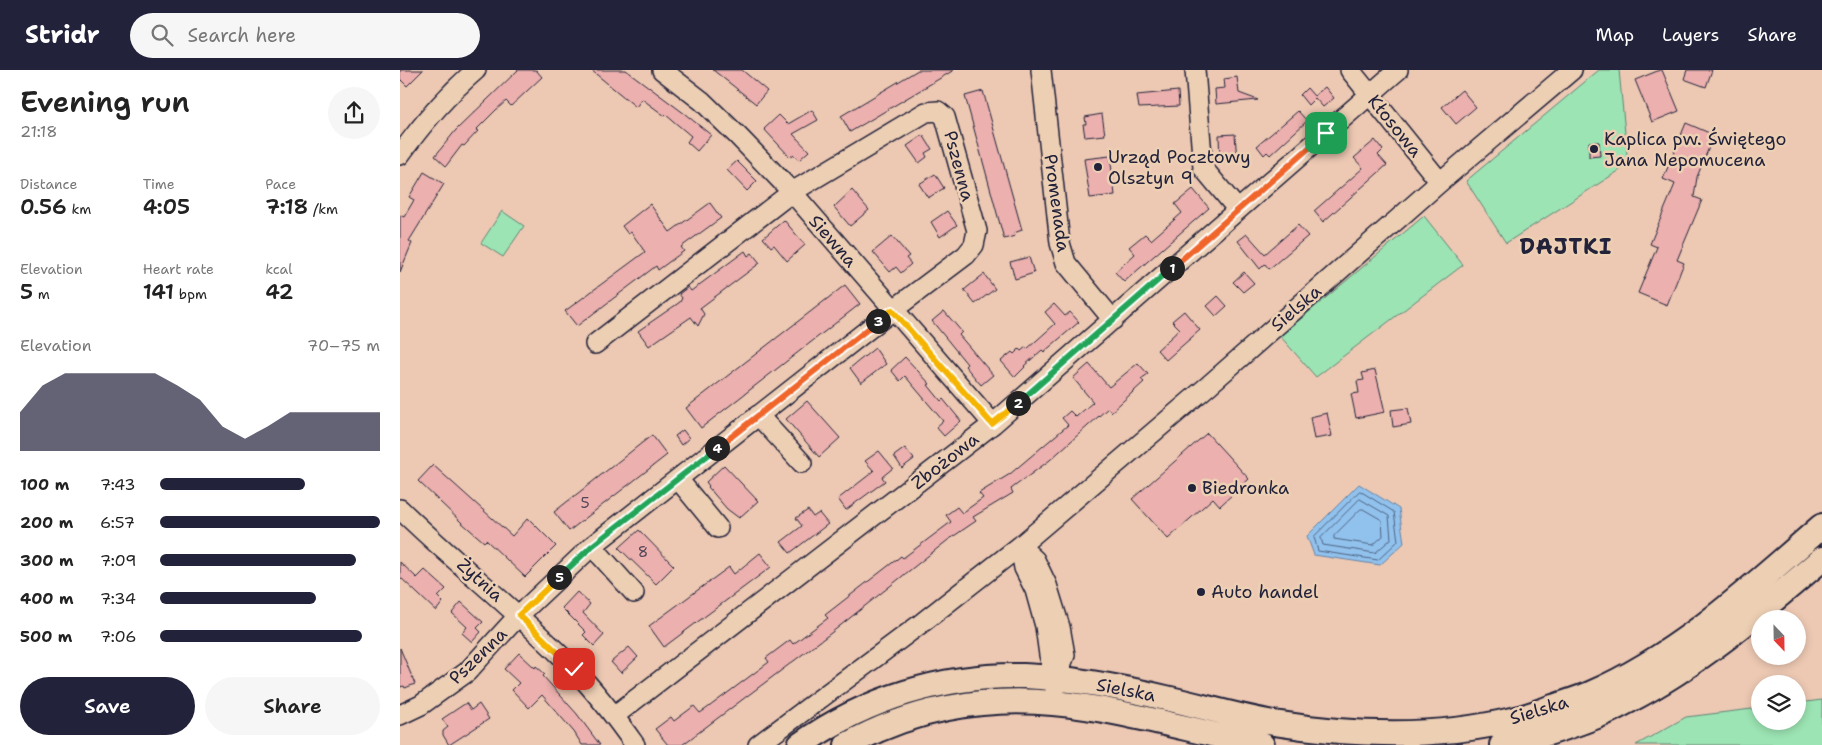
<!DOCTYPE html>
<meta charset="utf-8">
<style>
body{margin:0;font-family:"Shantell Sans",sans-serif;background:#f6f6f6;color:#222;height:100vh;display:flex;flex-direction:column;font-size:19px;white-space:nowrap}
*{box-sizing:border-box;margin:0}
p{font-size:16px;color:#767676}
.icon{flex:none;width:28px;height:28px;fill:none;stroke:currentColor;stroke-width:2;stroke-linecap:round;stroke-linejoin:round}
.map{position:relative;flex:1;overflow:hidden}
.details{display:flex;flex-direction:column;background:#fff;width:400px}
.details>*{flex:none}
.needle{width:32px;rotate:158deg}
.buttons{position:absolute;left:1351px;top:540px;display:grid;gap:10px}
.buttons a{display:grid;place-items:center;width:55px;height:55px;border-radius:50%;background:#fff;box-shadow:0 2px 8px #0003;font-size:25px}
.pin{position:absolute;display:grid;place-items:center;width:42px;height:42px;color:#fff;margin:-21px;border-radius:10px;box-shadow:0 2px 8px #0006}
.km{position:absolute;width:25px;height:25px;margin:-12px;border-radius:50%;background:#222;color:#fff;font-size:14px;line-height:25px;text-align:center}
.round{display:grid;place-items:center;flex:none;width:52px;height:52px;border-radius:26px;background:#f6f6f6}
.overview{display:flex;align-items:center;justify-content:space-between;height:85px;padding:0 20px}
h1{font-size:28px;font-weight:600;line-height:38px}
.stats{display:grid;grid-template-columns:repeat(3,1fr);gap:8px;height:85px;padding:5px 20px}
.stats div{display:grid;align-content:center}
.stats b{font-size:21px;font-weight:600}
.stats small{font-size:14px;font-weight:400}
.stats p{font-size:14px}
.chart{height:140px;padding:10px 20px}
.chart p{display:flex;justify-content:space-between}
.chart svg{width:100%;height:90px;margin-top:5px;fill:#22223b;opacity:.7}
.action{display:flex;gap:10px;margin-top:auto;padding:10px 20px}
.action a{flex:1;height:58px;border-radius:30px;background:#22223b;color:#fff;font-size:20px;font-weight:600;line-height:58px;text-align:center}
.action a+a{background:#f6f6f6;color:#222}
ul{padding:0 20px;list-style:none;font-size:16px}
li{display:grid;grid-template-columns:80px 60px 1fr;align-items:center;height:38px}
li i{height:12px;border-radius:6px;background:#22223b}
header{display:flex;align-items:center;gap:30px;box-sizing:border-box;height:70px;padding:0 25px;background:#22223b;color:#fff}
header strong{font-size:24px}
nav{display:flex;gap:28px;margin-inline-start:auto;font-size:18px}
.search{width:350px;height:45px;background:#f6f6f6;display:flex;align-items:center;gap:12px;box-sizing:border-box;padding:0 18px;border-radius:28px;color:#767676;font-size:19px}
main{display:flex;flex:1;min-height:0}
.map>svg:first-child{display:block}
</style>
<header>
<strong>Stridr</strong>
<div class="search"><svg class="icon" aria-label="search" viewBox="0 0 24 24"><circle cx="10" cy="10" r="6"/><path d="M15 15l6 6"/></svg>Search here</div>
<nav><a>Map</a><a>Layers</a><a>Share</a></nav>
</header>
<main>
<section class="details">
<div class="overview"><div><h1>Evening run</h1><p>21:18</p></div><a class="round"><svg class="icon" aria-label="share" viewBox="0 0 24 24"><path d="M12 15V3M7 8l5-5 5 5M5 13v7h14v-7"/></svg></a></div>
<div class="stats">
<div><p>Distance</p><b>0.56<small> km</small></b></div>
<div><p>Time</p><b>4:05</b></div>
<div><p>Pace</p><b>7:18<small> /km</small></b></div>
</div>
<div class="stats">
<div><p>Elevation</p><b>5<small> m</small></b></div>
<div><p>Heart rate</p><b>141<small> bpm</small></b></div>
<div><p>kcal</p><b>42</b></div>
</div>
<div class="chart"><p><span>Elevation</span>70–75 m</p>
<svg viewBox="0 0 160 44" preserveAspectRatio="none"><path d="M0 44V25L10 12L20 6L30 6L40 6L50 6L60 6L70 12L80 19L90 32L100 38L110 32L120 25L130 25L140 25L150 25L160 25V44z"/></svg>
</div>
<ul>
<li><b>100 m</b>7:43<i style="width:66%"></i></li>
<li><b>200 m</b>6:57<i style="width:100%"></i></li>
<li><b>300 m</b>7:09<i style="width:89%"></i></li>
<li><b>400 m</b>7:34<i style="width:71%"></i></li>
<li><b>500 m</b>7:06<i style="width:92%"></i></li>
</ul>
<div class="action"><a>Save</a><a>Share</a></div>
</section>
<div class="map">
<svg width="1422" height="675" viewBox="0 0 1422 675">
<rect width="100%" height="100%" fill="#edc9b3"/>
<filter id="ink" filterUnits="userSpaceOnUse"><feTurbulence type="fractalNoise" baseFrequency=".02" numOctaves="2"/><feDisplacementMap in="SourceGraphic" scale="10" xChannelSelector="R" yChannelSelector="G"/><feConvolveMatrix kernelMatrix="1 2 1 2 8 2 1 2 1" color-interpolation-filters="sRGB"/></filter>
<g filter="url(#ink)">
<path fill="#9ce4b3" stroke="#5f8377" d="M 1199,0 L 1219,0 L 1228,95 L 1106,173 L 1066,111 Z
M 102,141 L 124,156 L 103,187 L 81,173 Z
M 1024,146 L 1063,195 L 916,307 L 880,266 Z
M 1422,630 L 1422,675 L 1236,675 L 1286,647 L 1360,638 L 1360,651 L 1398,651 L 1398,633 Z"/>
<path fill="#91c2ed" stroke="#6582a6" d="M 959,414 L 999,439 L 1004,473 L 980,495 L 914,485 L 907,466 Z"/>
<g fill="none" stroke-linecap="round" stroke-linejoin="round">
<path stroke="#4e6282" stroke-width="1" d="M 960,421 L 994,442 L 998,471 L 978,490 L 918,481 L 914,467 Z
M 960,429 L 989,446 L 991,469 L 975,483 L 923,475 L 921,468 Z
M 961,439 L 963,439 L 982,450 L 983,466 L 973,475 L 934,469 L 934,466 Z"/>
</g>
<path fill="#ecb0ae" stroke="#22223b" d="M 0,0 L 23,0 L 7,16 L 0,9 Z
M 118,0 L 136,0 L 142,7 L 111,36 L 106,31 L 96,40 L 76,60 L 78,61 L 64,76 L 62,75 L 46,96 L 35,86 L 56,60 Z
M 191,0 L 226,0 L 285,44 L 311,65 L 297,81 L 287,72 L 291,66 L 266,45 L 265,46 L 242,29 L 236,37 Z
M 313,0 L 342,0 L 367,21 L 356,34 Z
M 518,0 L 554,0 L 450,62 L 441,46 Z
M 1260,0 L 1262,0 L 1279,41 L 1252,52 L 1235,10 Z
M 1287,0 L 1312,0 L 1306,17 L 1284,9 Z
M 837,7 L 839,23 L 858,30 L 816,34 L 815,19 L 825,18 L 824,9 Z
M 925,17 L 934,28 L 923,37 L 915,28 L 908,35 L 900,25 L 907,18 L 914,26 Z
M 1062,20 L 1076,37 L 1056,54 L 1042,37 Z
M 583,21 L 622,160 L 614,163 L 615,166 L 604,169 L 565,26 Z
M 778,21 L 779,36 L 739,38 L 737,25 Z
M 412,40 L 418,50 L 393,64 L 409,81 L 399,90 L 393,85 L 390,87 L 364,59 L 379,45 L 388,54 Z
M 898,41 L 907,51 L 870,85 L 867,82 L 864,85 L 857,76 Z
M 702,44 L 705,65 L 685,67 L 683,54 L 686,54 L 685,47 Z
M 1286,53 L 1314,65 L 1297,107 L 1294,127 L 1302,130 L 1277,190 L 1284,193 L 1267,235 L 1238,223 L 1257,177 L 1250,174 L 1275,114 L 1263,109 Z
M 835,64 L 837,90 L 820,92 L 819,65 Z
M 523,65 L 532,79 L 525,83 L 527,87 L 519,93 L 507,76 Z
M 975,70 L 983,80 L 978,85 L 987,95 L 923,152 L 914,141 L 963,98 L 954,88 Z
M 1189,72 L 1199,72 L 1200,86 L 1189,87 Z
M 710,86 L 715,125 L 690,128 L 684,89 Z
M 337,91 L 357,111 L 347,121 L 327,100 Z
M 24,102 L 44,114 L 9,171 L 12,173 L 0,202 L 0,145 L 4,147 L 14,130 L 9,127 Z
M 535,104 L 544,118 L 528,128 L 519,114 Z
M 793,119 L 809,138 L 724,212 L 715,202 L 735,184 L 729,177 L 745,164 L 751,170 L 782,143 L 775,134 Z
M 452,120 L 469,140 L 450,156 L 434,137 Z
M 310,133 L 321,148 L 281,177 L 284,181 L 258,200 L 256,196 L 177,256 L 165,241 L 245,182 L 231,162 L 228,164 L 222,156 L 250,134 L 270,162 Z
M 547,141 L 557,155 L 540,167 L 531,152 Z
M 384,150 L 405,175 L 387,191 L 374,175 L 371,177 L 363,168 Z
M 898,155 L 908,166 L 869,199 L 865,194 L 860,199 L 838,171 L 847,164 L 865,184 Z
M 492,166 L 509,186 L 506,188 L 511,194 L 501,203 L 496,197 L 490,202 L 473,182 Z
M 345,181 L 348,186 L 352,183 L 360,193 L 300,238 L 304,244 L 298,256 L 291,247 L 249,276 L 238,261 L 280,232 L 282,228 L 279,224 L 288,217 L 291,221 Z
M 629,187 L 634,203 L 615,209 L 610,192 Z
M 844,202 L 854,213 L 843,222 L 833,212 Z
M 584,204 L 595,219 L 575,234 L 564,220 Z
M 445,215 L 460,234 L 301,358 L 286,338 Z
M 818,226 L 827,236 L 816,246 L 807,236 Z
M 654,234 L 665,246 L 670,242 L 679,252 L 644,282 L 642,280 L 624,296 L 625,297 L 615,307 L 601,291 L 612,282 L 614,284 L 619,279 L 621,281 L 626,277 L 627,279 L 655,254 L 645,242 Z
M 544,241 L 562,262 L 559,265 L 593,305 L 581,315 L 565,296 L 567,294 L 532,251 Z
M 784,241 L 800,260 L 766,290 L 757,280 L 780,259 L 772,251 Z
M 475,278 L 486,294 L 461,313 L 450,298 Z
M 505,287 L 530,314 L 528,315 L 541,331 L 543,329 L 561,351 L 544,366 L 536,357 L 543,351 L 505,306 L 500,311 L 491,300 Z
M 738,293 L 748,304 L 741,309 L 744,312 L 711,342 L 708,338 L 650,390 L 611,419 L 613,423 L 573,447 L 576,451 L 548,470 L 431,563 L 282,675 L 268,675 L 255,659 L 271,647 L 274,651 L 294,636 L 300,643 L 306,639 L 369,592 L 366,588 L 390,570 L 393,574 L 416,557 L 428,548 L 425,545 L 501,486 L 503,488 L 551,452 L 546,445 L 557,437 L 562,443 L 583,428 L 579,423 L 610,404 L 668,355 L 662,348 L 670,341 L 676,347 L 693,332 L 673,308 L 689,294 L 709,317 Z
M 975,300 L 985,342 L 956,348 L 951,324 L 959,323 L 957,311 L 964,310 L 962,303 Z
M 407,331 L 440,368 L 419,387 L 386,349 Z
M 1008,338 L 1011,354 L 993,357 L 991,340 Z
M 927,343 L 932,366 L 914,369 L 910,347 Z
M 283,360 L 289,368 L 281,375 L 275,366 Z
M 807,363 L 849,409 L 820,436 L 813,428 L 768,469 L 732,429 Z
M 252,365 L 267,385 L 169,461 L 154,442 Z
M 505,378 L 514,389 L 502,398 L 494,386 Z
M 479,381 L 493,398 L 482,407 L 485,411 L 446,440 L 438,429 L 474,401 L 465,391 Z
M 33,395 L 112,466 L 128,448 L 156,476 L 125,507 L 86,470 L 84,472 L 61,452 L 18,411 Z
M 324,395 L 358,431 L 339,448 L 327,439 L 308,417 L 309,416 L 306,412 Z
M 408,440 L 413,447 L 419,443 L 428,454 L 390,483 L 381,472 L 402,456 L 396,448 Z
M 239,460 L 274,496 L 256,514 L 219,478 Z
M 360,483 L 371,497 L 264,577 L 249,556 L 329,497 L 334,504 Z
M 0,492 L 17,508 L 25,500 L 46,519 L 38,527 L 43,532 L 36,541 L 0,507 Z
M 177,522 L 190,534 L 183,543 L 204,565 L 194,576 L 183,565 L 186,562 L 162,538 Z
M 61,532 L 83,552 L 77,558 L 81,562 L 72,572 L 62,563 L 67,557 L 52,543 Z
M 229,577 L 238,587 L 221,603 L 211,592 Z
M 0,578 L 15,614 L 5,618 L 4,616 L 0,617 Z
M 119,583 L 135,598 L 136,596 L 145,604 L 143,606 L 177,644 L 200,675 L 182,675 L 174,662 L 142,625 L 129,638 L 112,620 L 119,613 L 104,599 Z
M 66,633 L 71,640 L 79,634 L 89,649 L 49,675 L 43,665 L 43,661 L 48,657 L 42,649 Z"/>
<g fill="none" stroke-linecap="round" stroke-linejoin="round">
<g stroke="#22223b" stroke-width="22">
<path id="minor" d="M 262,0 L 302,31 L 337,65 L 392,122 L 593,354
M 641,0 L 660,173 L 666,193 L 713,250
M 795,0 L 803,98 L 838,140
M 950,0 L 1040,112
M 0,85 C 22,54 47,25 76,0
M 358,345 L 402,393
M 278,409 L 318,458
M 0,439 C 56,494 119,542 173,598 C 196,622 216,648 235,675
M 192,476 L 234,523
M 620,476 L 635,490 L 647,515 L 660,557 L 665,585 L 656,609 L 654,633
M 620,476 L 624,498 L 635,520 L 645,556 L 649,585 L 656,609
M 0,645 L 21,635 L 67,602 L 119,545 L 192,476 L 493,240 L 566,185 L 574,175 L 577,161 L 545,47 L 538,41 L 526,42 L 392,122 L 195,274
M 214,646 L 593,354 L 998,0
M 358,675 L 523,552 L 620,476 L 809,315 L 1040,112 L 1172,0"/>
</g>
<g stroke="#22223b" stroke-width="28">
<path id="major" d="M 400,675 C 464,629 545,604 624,606 C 672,608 720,617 766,628 C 802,636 838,647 874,653 C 954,666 1037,669 1116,649 C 1129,646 1141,641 1153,637 C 1165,633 1178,629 1190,624 C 1278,586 1351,518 1422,456
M 447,675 C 510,640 581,626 653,633 C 722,639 794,662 862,675
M 1102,675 C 1135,668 1166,658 1197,646 C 1208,642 1218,636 1228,631 C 1300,594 1361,541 1422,489"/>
</g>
<use href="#minor" stroke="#edcfb4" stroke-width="19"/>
<use href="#major" stroke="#edcfb4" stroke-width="24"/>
</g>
</g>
<g fill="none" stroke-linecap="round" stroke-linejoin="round" filter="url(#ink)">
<g stroke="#fff" stroke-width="10">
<path id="split-1" d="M 772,198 L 926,63"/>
</g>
<g stroke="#fff" stroke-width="10">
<path id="split-2" d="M 618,333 L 772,198"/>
</g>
<g stroke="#fff" stroke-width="10">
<path id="split-3" d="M 478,251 L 492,240 L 592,354 L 618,333"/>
</g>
<g stroke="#fff" stroke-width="10">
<path id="split-4" d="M 317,378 L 478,251"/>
</g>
<g stroke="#fff" stroke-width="10">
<path id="split-5" d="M 159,507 L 192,476 L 317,378"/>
</g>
<g stroke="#fff" stroke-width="10">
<path id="split-6" d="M 159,507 L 119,545 L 174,599"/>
</g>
<use href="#split-1" stroke="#f0652b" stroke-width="6"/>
<use href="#split-2" stroke="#22a559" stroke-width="6"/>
<use href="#split-3" stroke="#f5b400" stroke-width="6"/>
<use href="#split-4" stroke="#f0652b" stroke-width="6"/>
<use href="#split-5" stroke="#22a559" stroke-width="6"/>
<use href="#split-6" stroke="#f5b400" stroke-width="6"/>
</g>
<g fill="#22223b" stroke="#edcfb4" stroke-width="2">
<circle cx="1194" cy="79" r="5"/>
<circle cx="698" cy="97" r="5"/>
<circle cx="792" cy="418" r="5"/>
<circle cx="801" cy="522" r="5"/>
</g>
<g text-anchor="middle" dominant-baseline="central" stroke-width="5" stroke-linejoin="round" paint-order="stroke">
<g font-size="15" fill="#544658">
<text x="185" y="433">5</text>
<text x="243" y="482">8</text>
</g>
<g font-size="18" fill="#22223b" stroke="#edcfb4">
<text transform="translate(995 56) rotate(51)">Kłosowa</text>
<text transform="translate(559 96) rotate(75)">Pszenna</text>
<text transform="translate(657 133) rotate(82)">Promenada</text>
<text transform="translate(433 171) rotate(49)">Siewna</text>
<text transform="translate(896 238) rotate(-41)">Sielska</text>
<text transform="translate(545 391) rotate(-38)">Zbożowa</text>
<text transform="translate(80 510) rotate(42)">Żytnia</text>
<text transform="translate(78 586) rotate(-44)">Pszenna</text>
<text transform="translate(726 620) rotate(11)">Sielska</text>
<text transform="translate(1139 640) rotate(-17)">Sielska</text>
</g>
<g font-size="18" fill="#22223b" stroke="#edcfb4" text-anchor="start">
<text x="1204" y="69">Kaplica pw. Świętego<tspan x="1204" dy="21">Jana Nepomucena</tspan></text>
<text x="708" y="87">Urząd Pocztowy<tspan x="708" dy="21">Olsztyn 9</tspan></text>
<text x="802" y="418">Biedronka</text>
<text x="811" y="522">Auto handel</text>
</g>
<g font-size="22" font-weight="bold" letter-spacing="1" fill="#22223b" stroke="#edcfb4">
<text x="1166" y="176">DAJTKI</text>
</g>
</g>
</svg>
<div class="buttons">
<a><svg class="needle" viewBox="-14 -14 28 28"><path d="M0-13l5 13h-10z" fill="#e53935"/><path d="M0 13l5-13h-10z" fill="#767676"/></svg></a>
<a><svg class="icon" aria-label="layers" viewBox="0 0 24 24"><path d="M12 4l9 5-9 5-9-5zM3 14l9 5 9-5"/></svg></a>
</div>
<div class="pin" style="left:926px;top:63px;background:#1e9e55"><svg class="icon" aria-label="arrive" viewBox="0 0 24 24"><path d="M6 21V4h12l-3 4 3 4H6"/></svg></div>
<div class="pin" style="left:174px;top:599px;background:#d93025"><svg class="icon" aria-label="check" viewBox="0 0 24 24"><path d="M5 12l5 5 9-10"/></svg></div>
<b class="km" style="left:772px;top:198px">1</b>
<b class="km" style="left:618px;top:333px">2</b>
<b class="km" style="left:478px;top:251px">3</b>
<b class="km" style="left:317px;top:378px">4</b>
<b class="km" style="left:159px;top:507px">5</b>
</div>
</main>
